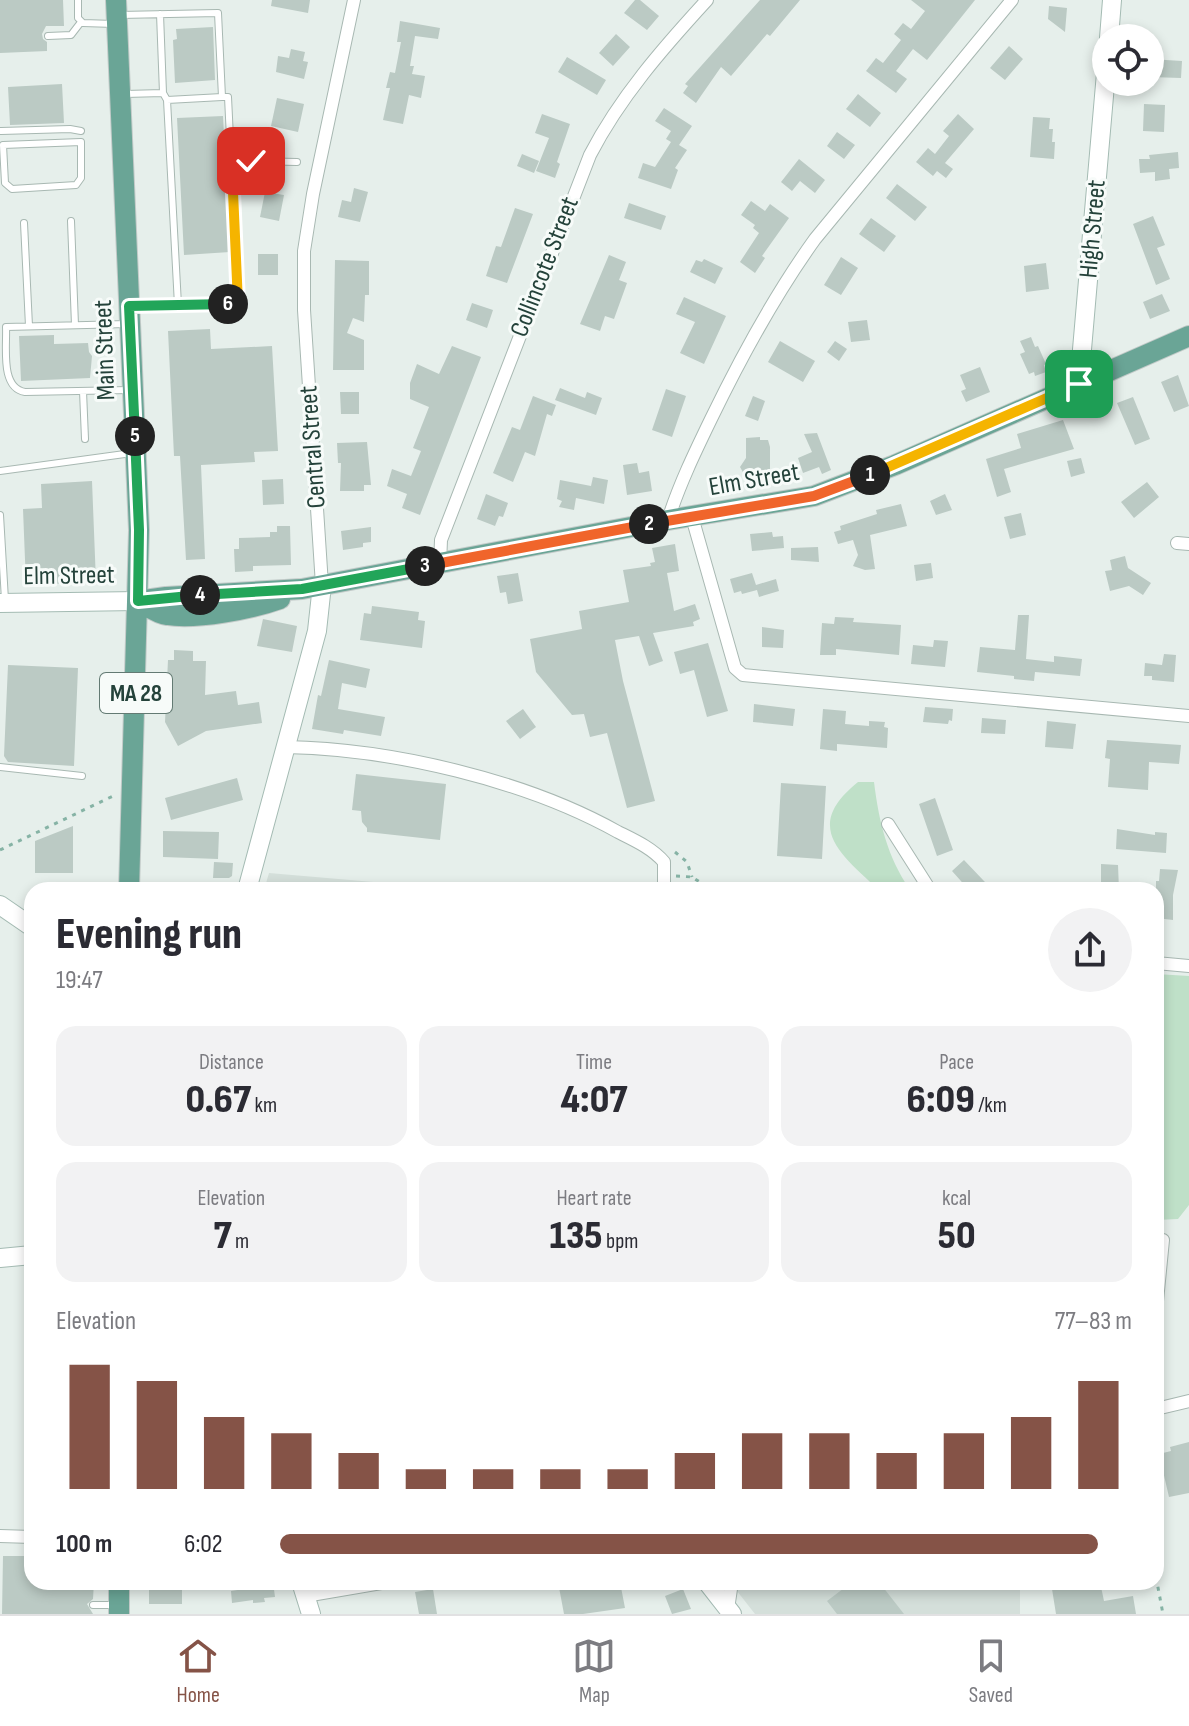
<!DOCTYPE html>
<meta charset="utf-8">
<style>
body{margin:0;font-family:"Sofia Sans Condensed",sans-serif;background:#f2f2f3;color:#2b2b33;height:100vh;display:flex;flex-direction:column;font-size:30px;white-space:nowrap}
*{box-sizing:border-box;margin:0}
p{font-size:26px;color:#7c7c81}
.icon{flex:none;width:44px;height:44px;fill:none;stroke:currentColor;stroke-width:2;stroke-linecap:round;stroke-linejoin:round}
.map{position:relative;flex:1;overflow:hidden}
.details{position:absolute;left:24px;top:882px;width:1140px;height:708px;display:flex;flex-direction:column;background:#fff;border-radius:24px;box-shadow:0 4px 12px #0003}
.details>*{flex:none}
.controls{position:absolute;left:1092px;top:24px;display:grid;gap:16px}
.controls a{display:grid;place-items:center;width:72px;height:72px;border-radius:50%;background:#fff;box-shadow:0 4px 12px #0003;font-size:40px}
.pin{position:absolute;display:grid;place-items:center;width:68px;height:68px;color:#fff;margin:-34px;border-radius:16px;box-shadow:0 4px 12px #0006}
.km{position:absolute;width:40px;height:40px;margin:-20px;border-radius:50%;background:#222;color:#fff;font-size:22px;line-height:40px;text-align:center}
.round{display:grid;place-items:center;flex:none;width:84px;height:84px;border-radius:42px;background:#f2f2f3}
.headline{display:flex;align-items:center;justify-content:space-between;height:136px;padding:0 32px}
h1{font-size:44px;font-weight:800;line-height:60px}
.figures{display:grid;grid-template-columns:repeat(3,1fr);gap:12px;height:136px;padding:8px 32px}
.figures div{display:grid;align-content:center;border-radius:20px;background:#f2f2f3;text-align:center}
.figures b{font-size:40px;font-weight:800}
.figures small{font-size:22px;font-weight:400}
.figures p{font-size:22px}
.chart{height:224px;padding:16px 32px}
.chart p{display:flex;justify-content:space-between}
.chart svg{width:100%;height:144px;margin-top:8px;stroke:#855347;stroke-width:6}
ul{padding:0 32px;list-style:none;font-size:26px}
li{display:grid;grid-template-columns:128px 96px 1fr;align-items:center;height:60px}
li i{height:20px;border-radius:10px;background:#855347}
.tab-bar{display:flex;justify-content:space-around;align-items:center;height:112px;border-top:2px solid #e1e1e2;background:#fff;font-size:22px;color:#7c7c81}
.tab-bar a{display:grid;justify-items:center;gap:4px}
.tab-bar .on{color:#855347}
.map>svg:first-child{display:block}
</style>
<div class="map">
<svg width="1189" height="1614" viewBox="0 0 1189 1614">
<rect width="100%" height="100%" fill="#e6efeb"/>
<path fill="#d4dfda" d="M 269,873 L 466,890 L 264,890 Z
M 730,1582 L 1020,1582 L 1020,1614 L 755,1614 Z"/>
<path fill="#bfe0c8" d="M 858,782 L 874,782 C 879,822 887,856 910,890 L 879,890 C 841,854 802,827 858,782 Z
M 1156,974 L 1189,976 L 1189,1205 L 1178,1219 L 1156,1220 Z"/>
<path fill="#bbcac4" d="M 0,0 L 63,0 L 64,26 L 46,26 L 42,34 L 43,39 L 47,42 L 47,51 L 0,53 Z
M 272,0 L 310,0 L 308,13 L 271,6 Z
M 635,0 L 640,0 L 659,16 L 647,30 L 624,13 Z
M 760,0 L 800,0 L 770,36 L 767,34 L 731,76 L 721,67 L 696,103 L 683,93 L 688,86 L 685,84 Z
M 911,0 L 975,0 L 927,60 L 913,49 L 896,71 L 907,79 L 896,93 L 866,71 L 876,58 L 883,63 L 901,40 L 894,34 L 903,23 L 911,29 L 925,11 Z
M 1049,6 L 1067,8 L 1065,32 L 1048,19 Z
M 400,21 L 440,28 L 438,39 L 415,36 L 410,66 L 414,66 L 412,74 L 425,76 L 421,98 L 409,95 L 403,124 L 383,120 L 390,88 L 386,88 L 390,72 L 395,73 L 401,42 L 397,42 Z
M 213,27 L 215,80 L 175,83 L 173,40 L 177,39 L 176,29 Z
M 616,34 L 630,47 L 613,66 L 599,53 Z
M 1009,46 L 1023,59 L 1005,80 L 990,68 Z
M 291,49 L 305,52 L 303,61 L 308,62 L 304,79 L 276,72 L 278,56 L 289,58 Z
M 567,57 L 606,80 L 597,95 L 558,72 Z
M 1150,59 L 1182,61 L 1181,78 L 1150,77 Z
M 62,84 L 64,123 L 10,125 L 8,87 Z
M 858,94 L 881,113 L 870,127 L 846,109 Z
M 277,98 L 304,104 L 298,132 L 271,126 Z
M 1144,104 L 1165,105 L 1164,132 L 1143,131 Z
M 664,108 L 692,126 L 679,145 L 687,150 L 675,168 L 678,170 L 671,189 L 638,178 L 643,163 L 655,167 L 671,142 L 666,139 L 671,131 L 655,121 Z
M 542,114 L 570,124 L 557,162 L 560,164 L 555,178 L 536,171 L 549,138 L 535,133 Z
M 958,114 L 974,129 L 945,163 L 953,169 L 946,178 L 937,171 L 933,176 L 916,162 L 928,148 L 935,154 L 949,136 L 943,131 Z
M 223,116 L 230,252 L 184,255 L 177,118 Z
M 1033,117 L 1050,118 L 1049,129 L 1053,129 L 1052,142 L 1055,142 L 1054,159 L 1030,157 Z
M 837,132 L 855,145 L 844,159 L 827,146 Z
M 1178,152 L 1179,168 L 1169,169 L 1170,179 L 1155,181 L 1155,172 L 1140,173 L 1139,159 L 1150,159 L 1149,155 Z
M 522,154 L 539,161 L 534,173 L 517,166 Z
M 799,159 L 825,180 L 815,193 L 800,181 L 792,191 L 781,182 Z
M 897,184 L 927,207 L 915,221 L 886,198 Z
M 354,188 L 368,192 L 360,222 L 338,217 L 342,200 L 351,202 Z
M 265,192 L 284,195 L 279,221 L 260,217 Z
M 751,201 L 765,211 L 770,204 L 789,218 L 762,256 L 765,258 L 755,273 L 740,262 L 759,233 L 753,228 L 755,225 L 741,215 Z
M 629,203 L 666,216 L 661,230 L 624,218 Z
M 515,208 L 533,214 L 507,283 L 486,276 L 496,246 L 501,247 Z
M 1153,216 L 1165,245 L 1157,248 L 1170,279 L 1156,285 L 1133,224 Z
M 871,218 L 896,236 L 884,252 L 859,234 Z
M 258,254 L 278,254 L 278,275 L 258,275 Z
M 609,255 L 626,262 L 619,280 L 627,283 L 614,319 L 605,316 L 600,331 L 580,324 Z
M 841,257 L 858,268 L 841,295 L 824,285 Z
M 704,259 L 723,268 L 715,284 L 690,272 L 696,260 L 702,262 Z
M 335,260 L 369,261 L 369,295 L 365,295 L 364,322 L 353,318 L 347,333 L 364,340 L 364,370 L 333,370 Z
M 1046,263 L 1049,289 L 1026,292 L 1024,266 Z
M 1162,294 L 1170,311 L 1150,319 L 1143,302 Z
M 684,297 L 726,316 L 704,364 L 680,353 L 695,322 L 676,314 Z
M 472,303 L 493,310 L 487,328 L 466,320 Z
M 867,320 L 870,340 L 851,342 L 848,322 Z
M 210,329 L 211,349 L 272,346 L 278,451 L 254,452 L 255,462 L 201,465 L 205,559 L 186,560 L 180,456 L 174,456 L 168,331 Z
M 54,335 L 54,344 L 88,343 L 89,352 L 92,356 L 90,378 L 21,381 L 19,336 Z
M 1031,337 L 1035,347 L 1038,346 L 1046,364 L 1044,365 L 1046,372 L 1035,376 L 1034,372 L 1029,374 L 1020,354 L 1025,352 L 1020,341 Z
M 780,341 L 815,361 L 803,382 L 768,362 Z
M 835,341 L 847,349 L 839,361 L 827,352 Z
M 452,346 L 481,357 L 420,515 L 402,508 L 407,494 L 387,486 L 392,469 L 411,476 L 421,451 L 413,448 L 429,407 L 410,399 L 410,383 L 417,364 L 439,374 Z
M 980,367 L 990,392 L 966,402 L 961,391 L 966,389 L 960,375 Z
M 1178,375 L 1189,406 L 1174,412 L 1161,382 Z
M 560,388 L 585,398 L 587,392 L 602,398 L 596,415 L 555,400 Z
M 666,389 L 686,396 L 672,437 L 652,430 Z
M 340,392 L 359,392 L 359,414 L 341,414 Z
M 533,396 L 556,405 L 552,416 L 547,414 L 535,456 L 525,452 L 513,482 L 493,473 L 512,427 L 520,430 Z
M 753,396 L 765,401 L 758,421 L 745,416 Z
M 1133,397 L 1150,439 L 1135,445 L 1117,403 Z
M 1063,420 L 1074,449 L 1004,469 L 1011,492 L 997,497 L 986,459 L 1021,448 L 1017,434 Z
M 817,433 L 831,470 L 822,474 L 819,467 L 803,473 L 798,458 L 812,452 L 804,434 Z
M 760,437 L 760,440 L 768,440 L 770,447 L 770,475 L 744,474 L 740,467 L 746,458 L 746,438 Z
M 367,442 L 371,485 L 364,485 L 364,491 L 340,491 L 341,463 L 338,463 L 337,443 Z
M 1081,458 L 1085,473 L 1071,477 L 1067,461 Z
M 637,463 L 639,473 L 649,471 L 652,491 L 627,495 L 623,465 Z
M 593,477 L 608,480 L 604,504 L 576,498 L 574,510 L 559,507 L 562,501 L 557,499 L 560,480 L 591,486 Z
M 283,479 L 284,504 L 263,505 L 262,480 Z
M 92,481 L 96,582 L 26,585 L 23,509 L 42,508 L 41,484 Z
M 1147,482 L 1159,497 L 1134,518 L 1121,502 Z
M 486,494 L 508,503 L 503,517 L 499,516 L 495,526 L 477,519 Z
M 945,494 L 952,510 L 936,515 L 930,501 Z
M 901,504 L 907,526 L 870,535 L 875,569 L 865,570 L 853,566 L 858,555 L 853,540 L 838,544 L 834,532 L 841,530 L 840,526 L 877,514 L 876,510 Z
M 1021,513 L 1026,535 L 1010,539 L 1004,517 Z
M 277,526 L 290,526 L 291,565 L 253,566 L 253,571 L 235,572 L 234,549 L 239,549 L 239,538 L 270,537 L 270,532 L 277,532 Z
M 371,527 L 371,542 L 363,543 L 363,547 L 343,550 L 341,531 Z
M 772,532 L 773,537 L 783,536 L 784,548 L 752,551 L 750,534 Z
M 675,544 L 679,571 L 667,573 L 674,611 L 695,604 L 700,619 L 693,622 L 694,626 L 653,633 L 663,661 L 649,666 L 639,636 L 615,640 L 623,681 L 655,801 L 627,808 L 607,733 L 590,737 L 584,714 L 572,715 L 536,672 L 530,639 L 582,629 L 579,611 L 629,602 L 623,570 L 651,566 L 650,563 L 655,562 L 652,548 Z
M 818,547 L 819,562 L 791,560 L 791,548 Z
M 1125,556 L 1128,568 L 1151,583 L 1143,595 L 1129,586 L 1110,591 L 1105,571 L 1112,570 L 1110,560 Z
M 931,563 L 933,578 L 916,581 L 914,565 Z
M 518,573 L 523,601 L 508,604 L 506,592 L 500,593 L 497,576 Z
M 752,573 L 756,585 L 776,579 L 779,591 L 759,597 L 757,590 L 742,594 L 741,591 L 734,593 L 730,579 Z
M 372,606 L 419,612 L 418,620 L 425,621 L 422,648 L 360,640 L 364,613 L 371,614 Z
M 1018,615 L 1029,615 L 1026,659 L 1054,662 L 1054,656 L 1082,659 L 1080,676 L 1035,672 L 1034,681 L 1014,679 L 1014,676 L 977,672 L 980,647 L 1015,650 Z
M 835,617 L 854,618 L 853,622 L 901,625 L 899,655 L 836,649 L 836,655 L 820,655 L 822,623 L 834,624 Z
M 263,619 L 297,626 L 292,652 L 257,646 Z
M 762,627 L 784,630 L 783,648 L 762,647 Z
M 934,640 L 948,641 L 945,667 L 911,664 L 913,645 L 933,647 Z
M 708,643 L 728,711 L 707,717 L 694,670 L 680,674 L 674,652 Z
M 174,650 L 193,651 L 193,661 L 206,661 L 205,695 L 236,691 L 238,705 L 259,702 L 262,723 L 206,731 L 178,746 L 165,722 L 168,660 L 174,660 Z
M 1164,654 L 1176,655 L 1174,682 L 1152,680 L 1152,676 L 1144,676 L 1145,663 L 1162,665 Z
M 329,660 L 370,669 L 366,688 L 342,683 L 338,709 L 385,717 L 381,736 L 344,730 L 343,734 L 312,729 L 318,695 L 321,696 Z
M 8,665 L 78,668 L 74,766 L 8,762 L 4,756 Z
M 754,704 L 795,709 L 793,726 L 753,722 Z
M 925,707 L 953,709 L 952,721 L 949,720 L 948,724 L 923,722 Z
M 523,709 L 536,727 L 520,739 L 506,721 Z
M 823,709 L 846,711 L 845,724 L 869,726 L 869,721 L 885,722 L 884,727 L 888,728 L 887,748 L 837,744 L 837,751 L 820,749 Z
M 982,718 L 1006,720 L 1005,734 L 981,733 Z
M 1047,721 L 1076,724 L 1073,749 L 1045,747 Z
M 1107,740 L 1181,745 L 1179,764 L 1149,762 L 1148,790 L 1108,787 L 1110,759 L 1105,758 Z
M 356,774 L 446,784 L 440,840 L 367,832 L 367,828 L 362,822 L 361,811 L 352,810 Z
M 237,778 L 243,800 L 171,820 L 165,798 Z
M 781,783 L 826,786 L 822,859 L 777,856 Z
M 935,798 L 953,850 L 937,856 L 919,804 Z
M 73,826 L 73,873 L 35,873 L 35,841 Z
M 1117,829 L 1155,835 L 1155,832 L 1167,833 L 1166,853 L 1116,849 Z
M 163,831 L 219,832 L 218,859 L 163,857 Z
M 964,860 L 983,880 L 993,890 L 969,890 L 952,871 Z
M 214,862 L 233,863 L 232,876 L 229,878 L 213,878 Z
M 1101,864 L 1118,865 L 1119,890 L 1101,890 Z
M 1160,869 L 1178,870 L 1173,895 L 1173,920 L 1156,918 L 1156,881 L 1159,881 Z
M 1189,1442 L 1189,1493 L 1169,1497 L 1159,1454 L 1171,1451 L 1170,1447 Z
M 3,1556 L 32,1556 L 32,1582 L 94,1582 L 93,1599 L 87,1604 L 93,1614 L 2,1614 Z
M 273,1582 L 275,1597 L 264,1598 L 265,1602 L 253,1603 L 253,1600 L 232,1603 L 231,1591 L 251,1588 L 251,1583 Z
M 558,1582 L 620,1582 L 625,1608 L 583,1614 L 564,1614 Z
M 852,1582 L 879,1582 L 904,1614 L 837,1614 L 827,1601 Z
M 1087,1582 L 1100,1582 L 1104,1601 L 1133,1596 L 1136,1614 L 1056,1614 L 1052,1589 Z
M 149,1584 L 182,1584 L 182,1604 L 149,1604 Z
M 433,1589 L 437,1614 L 419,1614 L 415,1592 Z
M 683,1589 L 691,1609 L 672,1614 L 665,1596 Z"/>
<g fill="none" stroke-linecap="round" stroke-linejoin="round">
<g stroke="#a8b8b2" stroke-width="8">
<path id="lane" d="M 78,0 L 78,18 L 83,23 L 114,24
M 160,14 L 163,93
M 120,15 L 218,13 L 222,97 L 167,100 L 163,93 L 125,94
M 48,36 L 71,35 L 81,22
M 167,100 L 178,305 L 238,303 L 228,97 L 222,97
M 1,131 L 70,129 L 81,131
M 81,142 L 81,178 L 76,185 L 12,189 L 5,183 L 3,145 Z
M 232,170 L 251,161 L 297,162
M 71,221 L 75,325
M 24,223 L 29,326
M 134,306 L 178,305
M 127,324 L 6,327 C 7,347 0,388 25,392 L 130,390
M 83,391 L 85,439
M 0,471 L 132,453
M 0,515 L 5,600
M 0,767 L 82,776
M 93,1605 L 115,1605"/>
</g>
<g stroke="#a8b8b2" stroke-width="14">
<path id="street" d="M 692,517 L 735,668 L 743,675 L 1189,716
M 668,520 C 679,485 695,452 711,419 C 742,355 774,296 815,239 L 1012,0
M 1177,543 L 1189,544
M 440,564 L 441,540 L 590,155 C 620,97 663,48 707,0
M 322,585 L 304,310 L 304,251 L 313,194 L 354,0
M 286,747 C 392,749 525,780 618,832 C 634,840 652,848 664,862 L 664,890
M 888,824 L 930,890
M 1156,963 L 1189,966
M 1156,1311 L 1163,1240
M 1156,1409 L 1189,1401
M 0,1536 L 32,1537
M 305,1596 L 387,1582
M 728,1609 L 732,1582"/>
</g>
<g stroke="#a4bbb3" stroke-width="20">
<path id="secondary" d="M 1109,38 L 1112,0
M 1079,384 L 1106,73
M 0,603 L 138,601
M 247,890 L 317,631 L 322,585
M 0,905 L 32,927
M 0,1258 L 32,1255
M 301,1582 L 311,1614
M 707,1582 L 732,1614"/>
</g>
<g stroke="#c2cac8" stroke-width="22">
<path id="primary" d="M 116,0 L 139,530 L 129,890
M 138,601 L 166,597 L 302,589 L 668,520 L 814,496 L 895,465 L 1189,336
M 138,601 C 147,606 157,614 167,615 C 196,620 252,609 280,599
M 119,1582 L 119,1614"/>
</g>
<path stroke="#86b3a5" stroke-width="3" stroke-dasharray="4 6" stroke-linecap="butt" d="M 0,850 L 113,796
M 675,852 L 687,862 L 692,877
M 676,876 L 692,877 L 712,890
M 1156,1577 L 1163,1614"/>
<use href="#lane" stroke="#fff" stroke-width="6"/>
<use href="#street" stroke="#fff" stroke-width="12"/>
<use href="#secondary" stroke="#fff" stroke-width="18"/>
<use href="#primary" stroke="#6aa596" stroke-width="20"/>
</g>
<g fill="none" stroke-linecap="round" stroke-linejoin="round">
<g stroke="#fff" stroke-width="16">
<path id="split-1" d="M 870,475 L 1079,384"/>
</g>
<g stroke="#fff" stroke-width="16">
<path id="split-2" d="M 649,524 L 814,496 L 870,475"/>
</g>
<g stroke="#fff" stroke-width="16">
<path id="split-3" d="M 425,566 L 649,524"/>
</g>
<g stroke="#fff" stroke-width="16">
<path id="split-4" d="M 200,595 L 302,589 L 425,566"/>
</g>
<g stroke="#fff" stroke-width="16">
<path id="split-5" d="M 135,436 L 139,530 L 138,601 L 200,595"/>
</g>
<g stroke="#fff" stroke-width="16">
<path id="split-6" d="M 135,436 L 129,306 L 228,304"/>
</g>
<g stroke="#fff" stroke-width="16">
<path id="split-7" d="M 228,304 L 238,303 L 232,170 L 251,161"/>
</g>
<use href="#split-1" stroke="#f5b400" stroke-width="10"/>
<use href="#split-2" stroke="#f0652b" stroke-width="10"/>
<use href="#split-3" stroke="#f0652b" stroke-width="10"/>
<use href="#split-4" stroke="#22a559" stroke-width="10"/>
<use href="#split-5" stroke="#22a559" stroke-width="10"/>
<use href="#split-6" stroke="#22a559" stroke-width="10"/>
<use href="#split-7" stroke="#f5b400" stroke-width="10"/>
</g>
<g text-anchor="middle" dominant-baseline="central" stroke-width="6" stroke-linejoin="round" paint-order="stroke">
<rect fill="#f7fbf9" stroke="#637a73" stroke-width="2" x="100" y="673" width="72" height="40" rx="6"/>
<g font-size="24" font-weight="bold" fill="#24423a">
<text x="136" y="693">MA 28</text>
</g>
<g font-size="26" fill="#24423a" stroke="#f7fbf9">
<text transform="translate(1093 229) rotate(-85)">High Street</text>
<text transform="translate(545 267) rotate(-69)">Collincote Street</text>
<text transform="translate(105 350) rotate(-92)">Main Street</text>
<text transform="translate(313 447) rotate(-94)">Central Street</text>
<text transform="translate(754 480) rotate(-10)">Elm Street</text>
<text transform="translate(69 576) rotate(-1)">Elm Street</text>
</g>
</g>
</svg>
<div class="controls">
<a><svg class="icon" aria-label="locate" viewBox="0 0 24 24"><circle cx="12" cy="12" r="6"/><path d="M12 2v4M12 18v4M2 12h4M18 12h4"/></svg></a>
</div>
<div class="pin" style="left:1079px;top:384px;background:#1e9e55"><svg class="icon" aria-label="arrive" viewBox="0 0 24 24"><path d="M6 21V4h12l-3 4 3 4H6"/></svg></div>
<div class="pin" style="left:251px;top:161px;background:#d93025"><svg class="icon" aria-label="check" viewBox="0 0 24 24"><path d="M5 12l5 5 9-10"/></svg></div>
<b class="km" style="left:870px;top:475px">1</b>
<b class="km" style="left:649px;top:524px">2</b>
<b class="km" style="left:425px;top:566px">3</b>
<b class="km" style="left:200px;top:595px">4</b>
<b class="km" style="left:135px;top:436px">5</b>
<b class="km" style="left:228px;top:304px">6</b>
<section class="details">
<div class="headline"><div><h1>Evening run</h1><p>19:47</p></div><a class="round"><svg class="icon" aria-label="share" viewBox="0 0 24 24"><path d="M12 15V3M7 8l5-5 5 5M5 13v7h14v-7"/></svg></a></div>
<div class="figures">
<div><p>Distance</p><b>0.67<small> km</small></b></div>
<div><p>Time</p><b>4:07</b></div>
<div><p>Pace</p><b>6:09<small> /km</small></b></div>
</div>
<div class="figures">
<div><p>Elevation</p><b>7<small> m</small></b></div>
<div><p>Heart rate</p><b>135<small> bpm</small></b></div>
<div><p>kcal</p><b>50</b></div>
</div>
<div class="chart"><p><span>Elevation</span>77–83 m</p>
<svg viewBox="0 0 160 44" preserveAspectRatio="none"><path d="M5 44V6M15 44V11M25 44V22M35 44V27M45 44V33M55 44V38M65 44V38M75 44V38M85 44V38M95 44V33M105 44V27M115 44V27M125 44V33M135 44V27M145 44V22M155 44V11"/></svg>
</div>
<ul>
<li><b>100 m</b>6:02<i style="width:96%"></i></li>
</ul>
</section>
</div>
<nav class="tab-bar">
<a class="on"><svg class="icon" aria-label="home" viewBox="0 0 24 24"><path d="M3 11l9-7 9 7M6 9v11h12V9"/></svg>Home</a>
<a><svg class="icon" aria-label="map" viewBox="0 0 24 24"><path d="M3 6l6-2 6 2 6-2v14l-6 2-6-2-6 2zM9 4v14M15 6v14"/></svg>Map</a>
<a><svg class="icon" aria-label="saved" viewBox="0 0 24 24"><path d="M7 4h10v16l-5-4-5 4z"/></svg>Saved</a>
</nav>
